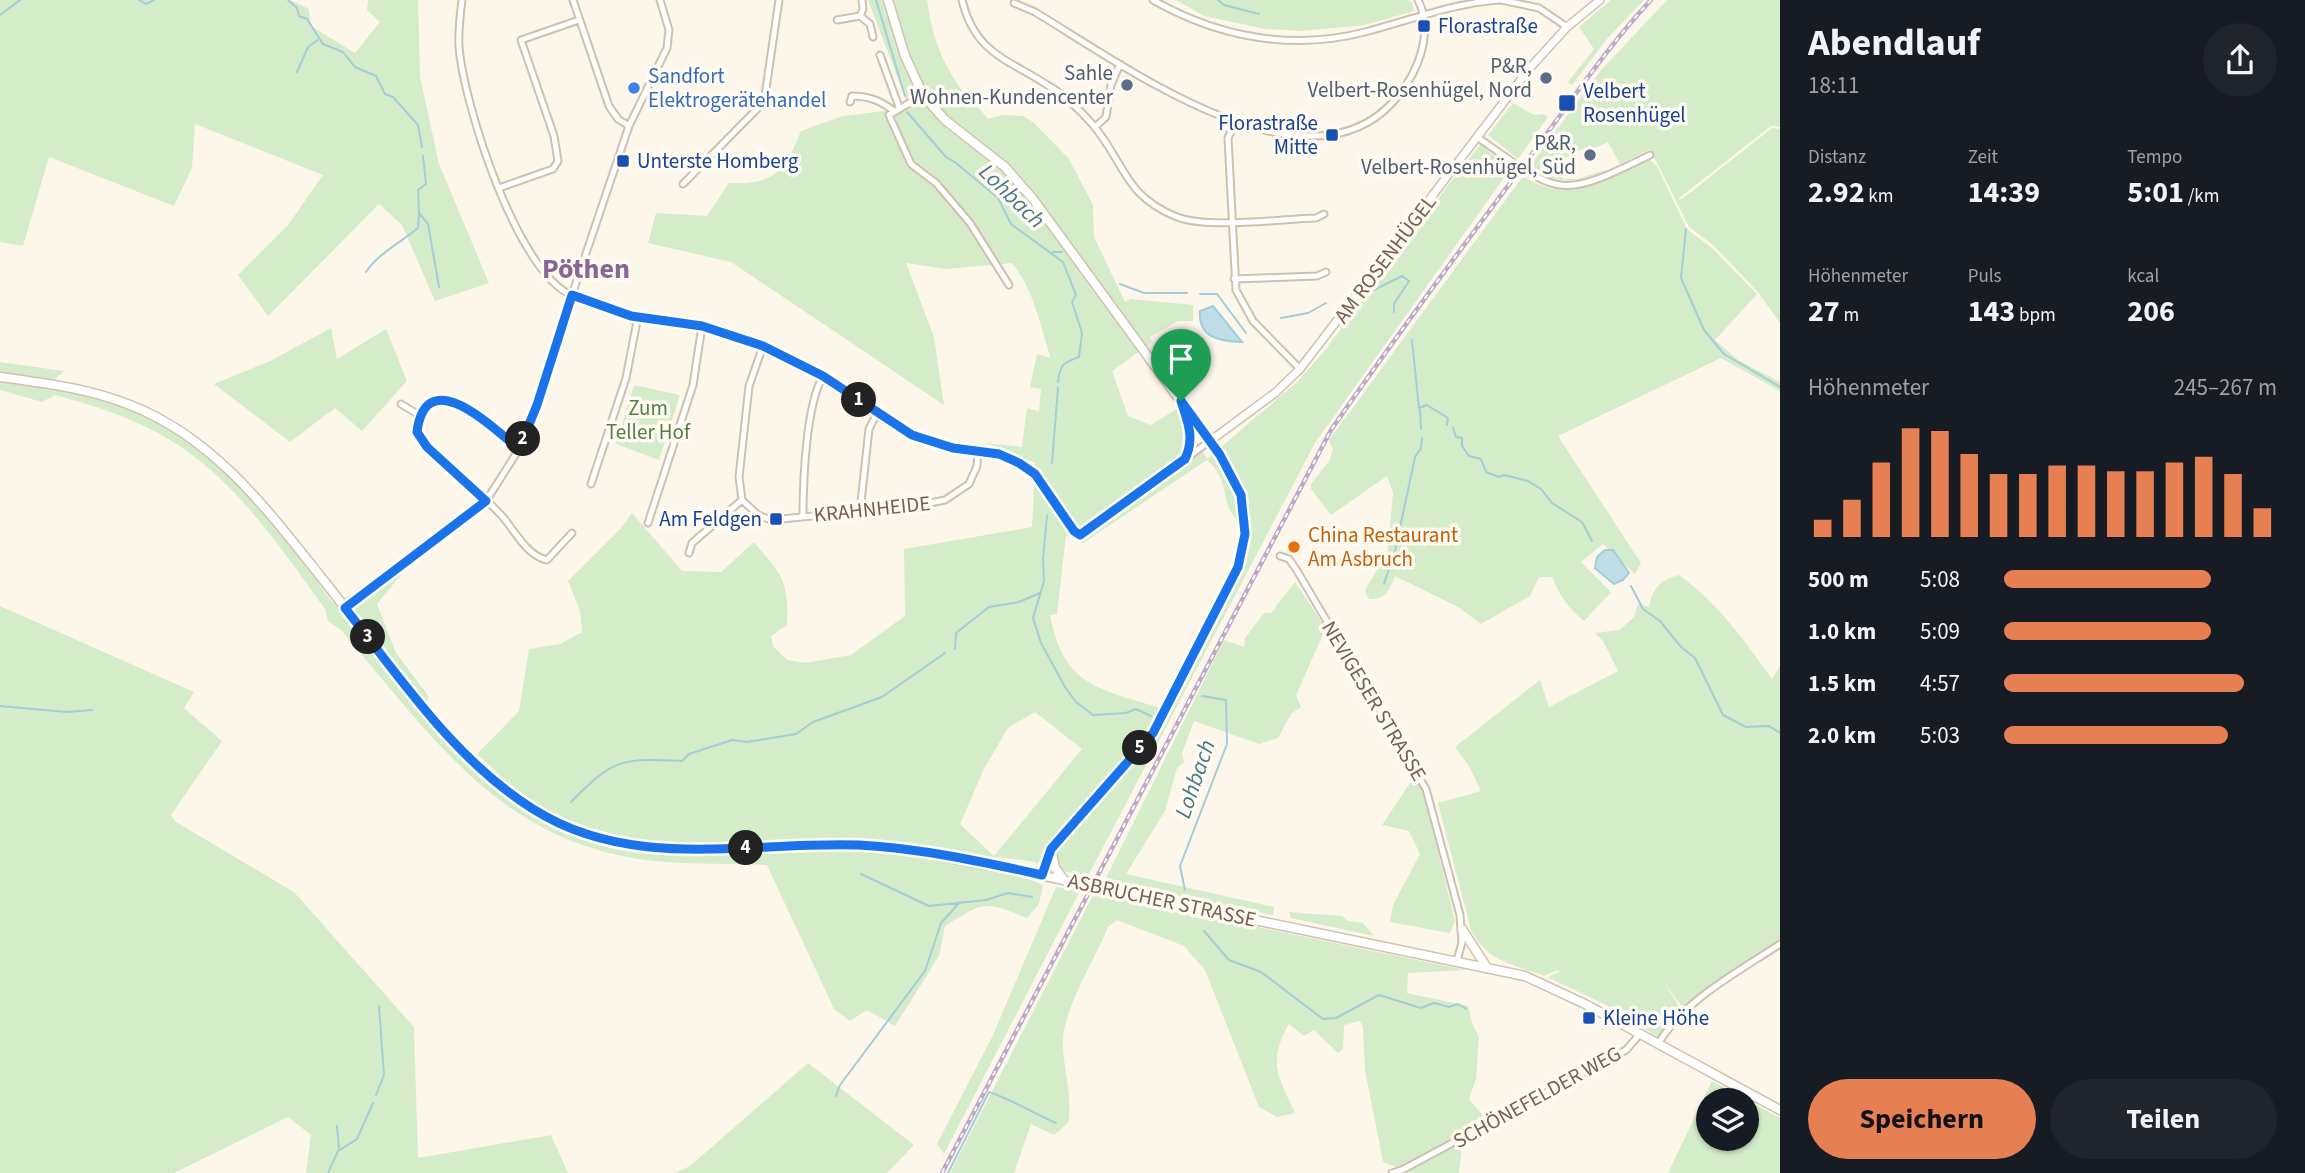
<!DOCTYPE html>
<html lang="de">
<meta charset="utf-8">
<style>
body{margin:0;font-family:"Source Sans 3",sans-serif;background:#20242c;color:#f1f3f6;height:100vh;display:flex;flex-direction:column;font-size:26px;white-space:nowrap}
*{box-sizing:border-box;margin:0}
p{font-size:23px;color:#9ea1a6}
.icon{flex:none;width:38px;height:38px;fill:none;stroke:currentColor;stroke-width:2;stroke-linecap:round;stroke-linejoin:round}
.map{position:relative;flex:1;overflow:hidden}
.details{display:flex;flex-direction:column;background:#171b24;width:525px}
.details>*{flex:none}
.tools{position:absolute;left:1696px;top:1088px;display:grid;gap:14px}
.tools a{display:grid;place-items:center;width:63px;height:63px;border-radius:50%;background:#171b24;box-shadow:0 2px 5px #0004;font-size:35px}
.pin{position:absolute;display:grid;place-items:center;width:60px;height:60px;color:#fff;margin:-72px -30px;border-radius:50% 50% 50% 0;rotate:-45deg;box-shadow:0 0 7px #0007}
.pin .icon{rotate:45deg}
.km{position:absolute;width:35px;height:35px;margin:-18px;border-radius:50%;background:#222;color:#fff;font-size:19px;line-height:35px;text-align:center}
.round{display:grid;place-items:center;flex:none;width:74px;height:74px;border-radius:37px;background:#20242c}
.headline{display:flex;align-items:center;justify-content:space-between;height:119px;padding:0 28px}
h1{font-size:38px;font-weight:700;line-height:52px}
.metrics{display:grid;grid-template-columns:repeat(3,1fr);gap:10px;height:119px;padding:7px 28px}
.metrics div{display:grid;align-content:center}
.metrics b{font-size:30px;font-weight:700}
.metrics small{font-size:19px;font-weight:400}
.metrics p{font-size:19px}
.chart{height:196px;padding:14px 28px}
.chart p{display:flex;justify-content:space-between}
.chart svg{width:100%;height:126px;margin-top:7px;stroke:#e67f51;stroke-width:6}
.action{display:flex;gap:14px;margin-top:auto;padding:14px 28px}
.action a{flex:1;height:80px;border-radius:42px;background:#e67f51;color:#111;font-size:28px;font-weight:700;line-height:80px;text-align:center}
.action a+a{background:#20242c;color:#f1f3f6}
ul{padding:0 28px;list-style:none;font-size:23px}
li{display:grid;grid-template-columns:112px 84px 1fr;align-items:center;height:52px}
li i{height:18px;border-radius:9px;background:#e67f51}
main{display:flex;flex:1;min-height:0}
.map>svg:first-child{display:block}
</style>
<main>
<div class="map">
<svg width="1780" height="1173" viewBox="0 0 1780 1173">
<rect width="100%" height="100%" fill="#fdf7eb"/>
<path fill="#d4ecc9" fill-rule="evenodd" d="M 0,0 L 290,0 L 309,9 L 311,26 L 355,53 L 380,22 L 367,10 L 368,0 L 418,0 L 420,77 L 439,164 L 489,283 L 435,301 L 402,225 L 379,204 L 268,316 L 238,275 L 288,225 L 323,175 L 195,124 L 192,168 L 174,206 L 49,157 L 23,246 L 0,242 Z
M 868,0 L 927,0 C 931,32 943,68 965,93 C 972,102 981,109 988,119 L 1002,115 L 1023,116 L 1033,122 L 1069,159 L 1093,205 L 1094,237 L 1125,302 L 1131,299 L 1193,305 L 1193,321 L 1178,321 L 1150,337 L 1152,342 L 1112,371 L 1128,416 L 1151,425 L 1178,408 L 1207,459 L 1297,382 L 1325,350 L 1449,184 L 1480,145 L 1511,168 L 1315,443 L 1087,878 L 1030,861 L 996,857 L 1013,873 L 1043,885 L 1039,904 L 1027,918 C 983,901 986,901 945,926 L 939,956 L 895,1026 L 867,1010 L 850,1021 L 834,1009 L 767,865 C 718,863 665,866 617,855 C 489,827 421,723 341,630 L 328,621 L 325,609 C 278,544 229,470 156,432 C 124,415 89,404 55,395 L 42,402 L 0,390 L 0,362 L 64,371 L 46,387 C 68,393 92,396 114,403 C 213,432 275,524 333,603 L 352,594 L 387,567 L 405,570 L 377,604 L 396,653 L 429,697 L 421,711 L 470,765 L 501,776 L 477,754 L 519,711 L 529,649 L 560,644 L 582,632 L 580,611 L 568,581 L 621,528 L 632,513 L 682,571 L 721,572 L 754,542 C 782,575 789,580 787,625 L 771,636 L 773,646 L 787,660 L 805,663 L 851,655 L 905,616 L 904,549 L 1032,527 L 1035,463 L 986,443 L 1022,447 L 1027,408 L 1039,411 L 1041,389 L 1030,387 L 1037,354 L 1051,358 C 1039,324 1035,292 1012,263 L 946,269 L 906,263 L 934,337 L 944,405 L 731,262 L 648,243 L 656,213 L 707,216 L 729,183 C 775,185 785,171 801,131 L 843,116 L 909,108 ZM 1207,460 C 1221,472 1223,484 1227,502 C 1228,511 1237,517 1238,526 C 1245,567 1181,668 1160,708 C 1098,688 1064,687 1050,615 L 1057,614 L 1066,535 L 1083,543 ZM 1035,712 L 1082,749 L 994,856 L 960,824 L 984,769 L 1008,728 Z
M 1176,0 L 1407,0 L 1412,2 L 1414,11 L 1365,25 L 1301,31 L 1265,29 L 1204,16 Z
M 1611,0 L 1644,0 L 1607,39 L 1572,85 L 1568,82 L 1594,49 L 1579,27 Z
M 1667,0 L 1780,0 L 1780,127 L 1771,126 L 1678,199 L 1682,199 L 1772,128 L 1780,129 L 1780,323 L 1758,292 L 1711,243 L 1689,227 L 1650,149 L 1620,164 L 1608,142 L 1593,149 L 1590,145 L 1555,163 L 1563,179 L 1577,179 L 1605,170 L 1606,172 C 1576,184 1563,183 1533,172 L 1535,167 L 1532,165 L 1539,153 L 1603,68 Z
M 1513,103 L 1534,115 L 1544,114 L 1548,117 L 1518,159 L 1488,135 Z
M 1648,158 L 1657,166 L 1687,229 L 1713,249 L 1757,294 L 1715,340 L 1738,360 L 1780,382 L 1780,391 L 1721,358 L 1558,436 L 1641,563 L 1635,574 L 1603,544 L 1581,562 L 1611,592 L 1584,621 C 1569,609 1559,595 1552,577 L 1539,577 L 1530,596 L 1481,624 L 1458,607 L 1395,576 C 1389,591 1386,599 1369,599 L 1365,591 L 1388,550 L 1393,493 L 1387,476 L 1331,515 L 1311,489 L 1311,484 L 1329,461 L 1333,450 L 1329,440 L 1523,176 C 1568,206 1605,179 1648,158 Z
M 331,328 L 337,359 L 386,329 L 407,381 L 362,431 L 335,408 L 290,442 L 214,384 L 270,361 Z
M 634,385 L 680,395 L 659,460 L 616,444 Z
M 1679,575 C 1719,604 1744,640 1772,679 L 1780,666 L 1780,941 L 1720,979 L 1684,1009 L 1664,983 L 1683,1012 L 1658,1037 L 1608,1006 L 1547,977 L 1559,972 L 1558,970 L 1544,976 C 1513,964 1487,962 1471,930 L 1438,803 L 1481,791 L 1469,766 L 1455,747 L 1540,680 L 1549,707 L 1618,671 L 1603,641 L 1595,633 L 1619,630 L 1634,617 L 1638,604 L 1649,607 C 1653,588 1660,580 1679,575 Z
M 1295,582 L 1326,628 L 1296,695 L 1301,707 L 1291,714 L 1278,738 L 1259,744 L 1194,721 L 1182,753 L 1184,762 L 1177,768 L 1165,811 L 1126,874 L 1274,907 L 1273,915 L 1104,882 L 1224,640 L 1244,647 L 1245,638 L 1264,613 L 1271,613 Z
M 0,606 L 194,692 L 184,708 L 222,741 L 171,815 L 176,822 L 294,892 L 414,1027 L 418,1158 L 551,1135 L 568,1173 L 306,1173 L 311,1135 L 288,1117 L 174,1173 L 0,1173 Z
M 1416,774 L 1423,791 L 1455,921 L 1450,933 L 1390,922 L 1393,905 L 1420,854 L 1409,831 L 1382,825 Z
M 1056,887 L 1080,891 L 944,1154 L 937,1144 L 993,1035 Z
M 1094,893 L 1465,970 L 1408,973 L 1407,993 L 1468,1006 L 1472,1023 L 1479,1037 L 1476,1079 L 1469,1099 L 1484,1117 L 1499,1114 L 1497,1125 L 1462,1146 L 1459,1173 L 1411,1173 L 1383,1162 L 1365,1070 L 1363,1028 L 1360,1021 L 1344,1025 L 1343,1049 L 1338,1053 L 1314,1030 L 1304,1036 L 1289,1024 C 1267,1062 1278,1076 1295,1113 L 1277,1117 L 1259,1107 L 1205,970 L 1184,946 L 1117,920 L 1108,927 C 1096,958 1062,1011 1063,1042 C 1063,1070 1073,1095 1068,1123 L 1054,1135 L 1031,1124 L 1014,1173 L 950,1173 Z
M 1289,912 L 1342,916 L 1348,921 L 1363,923 L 1374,936 L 1291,918 Z
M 808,1063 L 914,1145 L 887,1173 L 675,1173 L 690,1166 Z
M 1712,1081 L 1780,1118 L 1780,1173 L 1668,1173 ZM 1708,1101 L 1746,1101 L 1746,1139 L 1708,1139 Z"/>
<path fill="#bfdee7" stroke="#a5cdd9" stroke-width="2" d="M 1213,306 L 1242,342 C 1219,341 1198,338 1200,311 Z
M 1605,550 L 1613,550 L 1629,573 L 1623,580 L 1614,584 L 1595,568 L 1597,557 Z"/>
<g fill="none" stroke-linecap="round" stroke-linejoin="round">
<path stroke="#a5cdd9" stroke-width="2" d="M 139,0 L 146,4 L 154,0
M 288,0 L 297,8 L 299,16 L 307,19 L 323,44 L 343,52 L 355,67 L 376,76 L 385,94 L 393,97 L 418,125 L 422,147
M 876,0 L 905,96
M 1218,0 L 1224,5 L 1259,14
M 0,15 L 20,0
M 297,72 L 308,47 L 319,39
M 907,112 L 946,157 L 956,163 L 998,198 L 1011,224 L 1063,262 L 1076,295 L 1072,302 L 1082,333 L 1079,357 C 1063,363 1060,364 1058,382
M 423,156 L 426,184 L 418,190 L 419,213 L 428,224 L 439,287
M 1686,229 L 1681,278 L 1704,330 L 1724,354 L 1780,387
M 1053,252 L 1062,252
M 366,272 C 379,253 400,243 418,228 L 419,215
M 1120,284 L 1144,293 L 1187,293
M 1374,290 L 1402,276 L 1409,281 L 1394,304 L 1394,312
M 1200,294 L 1217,294 L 1246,333
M 1281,318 L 1308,313 L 1326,303
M 1412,340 L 1419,408 L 1427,405 L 1448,418 L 1447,425
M 1420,409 L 1421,429
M 1453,428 L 1456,437 L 1462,438 L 1462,446 L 1469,456 L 1481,459 L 1486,472 L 1499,477 L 1504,475 L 1528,481 L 1541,489 L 1552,503 L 1582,522 L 1592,541
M 1052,463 L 1058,388
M 1047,515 L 1043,559 L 1044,581 L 1033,618 L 1041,643 L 1065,687 L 1076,702 L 1093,715 L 1126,713 L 1136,709 L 1151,716
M 1384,584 L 1395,551 L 1415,457 L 1421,448 L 1422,438
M 1631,586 L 1643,609 L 1660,621 L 1681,647 L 1695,658 L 1723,715 L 1746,727 L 1769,726 L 1780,733
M 955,649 L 956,633 L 989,607 L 1019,602 L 1040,593
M 0,706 L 67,712 L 92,710
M 571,802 C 614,758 622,758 682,761 L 689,754 L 732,740 L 747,742 L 796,734 L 813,722 L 882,697 L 945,653
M 861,874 L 929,906 L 986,900 L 1008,893 L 1032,897
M 1185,890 L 1180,866 L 1227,744 L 1226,700 L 1202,696
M 1204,931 L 1229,960 L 1261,972 L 1323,1019 L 1336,1018 L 1379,995 L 1421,1008 L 1434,1003 L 1449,1007 L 1458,1004 L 1466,1009
M 376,1095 L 384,1075 L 379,1006
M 836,1096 L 840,1085 L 925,971 L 941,923 L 960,902
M 337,1126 L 339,1149
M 328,1173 L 338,1151 L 357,1139 L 373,1103
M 948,1173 L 989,1092 C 1013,1100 1033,1113 1056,1123"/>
<g stroke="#d0c0b0" stroke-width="9">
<path id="minor" d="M 462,0 C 460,16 458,31 459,47 C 464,105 517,273 573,296 C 635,322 704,321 766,347 C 821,370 860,410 911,434 C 949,453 1003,443 1035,474 C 1051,489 1062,513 1074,531 L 1080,535 L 1210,441
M 573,0 L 609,106 L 618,119 L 629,126
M 962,0 C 975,54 1008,59 1049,86 C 1066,96 1080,110 1093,125 C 1125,163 1124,196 1177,217 C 1209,229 1280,219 1316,218 L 1324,214
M 1153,0 C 1218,37 1291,51 1365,32 C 1411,20 1453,3 1500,0
M 1501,0 L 1539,8 L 1567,27
M 1014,3 L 1035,12 C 1124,65 1323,214 1406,85 C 1422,61 1432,27 1418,0
M 860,16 L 870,24 L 873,37
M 837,20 L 860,16 L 863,9 L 862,0
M 880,55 L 899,107
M 923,95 L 889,115 L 911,164 L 936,183 L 970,223 L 1009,285
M 850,102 L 852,96 C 869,96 881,101 894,111
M 1236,121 L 1228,138 L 1236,290 L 1253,321 L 1300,369
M 1095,127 L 1106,117 L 1111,85 L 1120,64
M 1477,137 C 1560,195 1557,201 1650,155
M 683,184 L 764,102 L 779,0
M 499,188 L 553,169 L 558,161 L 554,136 L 521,40 L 579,20
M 1234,279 L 1317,276 L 1326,272
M 763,346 L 749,386 L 739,477 L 742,500 L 758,515 L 771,520 L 915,506 L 945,500 L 969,484 L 977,466 L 978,451
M 401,404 L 419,415
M 1184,409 L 1192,433 L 1186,456
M 519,449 C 492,428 427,361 417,432 C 440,465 475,486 502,516 C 515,531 527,556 547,560 L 572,533
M 591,484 L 626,378 L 638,316
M 860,511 L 869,429 L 877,413
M 803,517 C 803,481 806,405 823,376
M 648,523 L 693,385 L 702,326
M 689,553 L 692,543 L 742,500
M 1280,556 L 1289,559 L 1296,569 L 1426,789 L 1460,915 L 1462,943 L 1457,960
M 345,608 L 486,501 L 521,446 L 629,126 L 667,48 L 669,30 L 660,0
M 1658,1044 C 1685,999 1738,972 1780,944
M 1392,1173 L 1402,1170 L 1626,1050 L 1640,1034"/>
</g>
<g stroke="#d0c0b0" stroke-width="10">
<path id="tertiary" d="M 1210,441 L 1275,393 L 1300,369 L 1529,69 L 1567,27 L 1600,0"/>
</g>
<g stroke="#d3c1ae" stroke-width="11">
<path id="secondary" d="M 888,0 L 905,56 L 923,95 L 945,120 L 1005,167 L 1033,199 L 1220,455 L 1235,480 L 1244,507 L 1245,534 L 1238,567 L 1152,733 L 1051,849 L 1042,875
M 0,377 C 44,383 88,388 130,405 C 213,437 267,509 321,577 C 351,615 381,653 411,691 C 451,740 493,790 550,819 C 647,868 753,843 857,845 C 895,846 932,855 970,862 C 1005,868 1040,874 1075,883
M 1051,849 L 1055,868 L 1064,880
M 1115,891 L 1525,976 L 1585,1004 L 1780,1110
M 1462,929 L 1486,966"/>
</g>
<use href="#minor" stroke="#fff" stroke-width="5"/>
<use href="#tertiary" stroke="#fff" stroke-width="7"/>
<use href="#secondary" stroke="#fff" stroke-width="8"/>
<g stroke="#bca8c8" stroke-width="4.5">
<path id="rail" d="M 942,1173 L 1331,430 C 1397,335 1465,243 1534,151 C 1572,100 1608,46 1651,0"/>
</g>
<use href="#rail" stroke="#fffbf2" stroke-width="2" stroke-dasharray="5" stroke-linecap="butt"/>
<g stroke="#d3c1ae" stroke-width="11" stroke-linecap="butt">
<path id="secondary-bridge" d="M 1075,883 L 1115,891"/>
</g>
<use href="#secondary-bridge" stroke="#fff" stroke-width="8"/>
</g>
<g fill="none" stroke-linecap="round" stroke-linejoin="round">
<g stroke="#fff" stroke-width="14">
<path id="route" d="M 572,295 L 631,316 L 702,326 L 763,346 L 823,376 L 912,435 L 953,448 L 999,454 L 1019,463 L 1035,474 L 1074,531 L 1080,535 L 1185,459 C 1195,438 1188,423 1181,401 L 1220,455 L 1241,495 L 1245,534 L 1238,567 L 1153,733 L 1051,849 L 1042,875 C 984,862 919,848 859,845 C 749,841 632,872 533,809 C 455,760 401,679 345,608 L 486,501 L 427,447 L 417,432 C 426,361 493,428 519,449 L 537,405 Z"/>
</g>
<use href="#route" stroke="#1a73e8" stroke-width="9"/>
</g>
<g fill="#1a4fb4" stroke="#fffbf2" stroke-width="2.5">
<rect x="1417" y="19" width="14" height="14" rx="3.5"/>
<rect x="1558" y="94" width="18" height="18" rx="3.5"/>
<rect x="1325" y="128" width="14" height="14" rx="3.5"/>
<rect x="616" y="154" width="14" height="14" rx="3.5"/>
<rect x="769" y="512" width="14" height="14" rx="3.5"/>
<rect x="1582" y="1011" width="14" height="14" rx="3.5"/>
</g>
<g fill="#5c6f8a" stroke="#fffbf2" stroke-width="2.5">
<circle cx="1546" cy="78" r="7"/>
<circle cx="1127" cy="85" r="7"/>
<circle cx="1590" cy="155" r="7"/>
</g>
<circle fill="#3f7fe0" stroke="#fffbf2" stroke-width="2.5" cx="634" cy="88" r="7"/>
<circle fill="#e8710a" stroke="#fffbf2" stroke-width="2.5" cx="1294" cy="547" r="7"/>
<g text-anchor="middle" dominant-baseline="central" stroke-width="7" stroke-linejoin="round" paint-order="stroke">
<g font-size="21" fill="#164399" stroke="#fffbf2" text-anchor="start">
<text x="1438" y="26">Florastraße</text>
<text x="1583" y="91">Velbert<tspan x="1583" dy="24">Rosenhügel</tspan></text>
<text x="1318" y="123" text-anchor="end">Florastraße<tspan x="1318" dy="24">Mitte</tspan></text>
<text x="637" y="161">Unterste Homberg</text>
<text x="762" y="519" text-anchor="end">Am Feldgen</text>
<text x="1603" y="1018">Kleine Höhe</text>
</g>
<g font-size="21" fill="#4e5e75" stroke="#fffbf2" text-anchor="end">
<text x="1532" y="66">P&amp;R,<tspan x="1532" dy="24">Velbert-Rosenhügel, Nord</tspan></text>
<text x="1113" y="73">Sahle<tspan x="1113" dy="24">Wohnen-Kundencenter</tspan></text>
<text x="1576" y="143">P&amp;R,<tspan x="1576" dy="24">Velbert-Rosenhügel, Süd</tspan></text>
</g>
<g font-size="21" fill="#366cbe" stroke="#fffbf2" text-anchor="start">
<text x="648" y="76">Sandfort<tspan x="648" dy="24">Elektrogerätehandel</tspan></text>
</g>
<g font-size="21" fill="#79604d" stroke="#fffbf2">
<text transform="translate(1385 259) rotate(-53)">AM ROSENHÜGEL</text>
<text transform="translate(872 509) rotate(-6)">KRAHNHEIDE</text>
<text transform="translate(1374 701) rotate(59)">NEVIGESER STRASSE</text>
<text transform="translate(1162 900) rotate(12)">ASBRUCHER STRASSE</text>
<text transform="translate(1537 1097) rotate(-29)">SCHÖNEFELDER WEG</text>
</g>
<g font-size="21" fill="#517f44" stroke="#fffbf2">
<text x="648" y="408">Zum<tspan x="648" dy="24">Teller Hof</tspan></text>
</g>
<g font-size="21" fill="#c56008" stroke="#fffbf2" text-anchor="start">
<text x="1308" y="535">China Restaurant<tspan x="1308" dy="24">Am Asbruch</tspan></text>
</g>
<g font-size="23" font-style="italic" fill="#467a8c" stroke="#fffbf2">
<text transform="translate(1012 196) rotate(44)">Lohbach</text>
<text transform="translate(1195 779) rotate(-71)">Lohbach</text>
</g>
<g font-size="28" font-weight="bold" fill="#896694" stroke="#fffbf2">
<text x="586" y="269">Pöthen</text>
</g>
</g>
</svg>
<div class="tools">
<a><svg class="icon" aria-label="layers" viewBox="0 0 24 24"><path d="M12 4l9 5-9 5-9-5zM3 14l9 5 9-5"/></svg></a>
</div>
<div class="pin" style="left:1181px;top:401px;background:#1e9e55"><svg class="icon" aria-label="arrive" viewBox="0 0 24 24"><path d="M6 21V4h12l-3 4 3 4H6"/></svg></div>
<b class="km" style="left:859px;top:400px">1</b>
<b class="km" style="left:523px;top:439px">2</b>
<b class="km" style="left:368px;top:637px">3</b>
<b class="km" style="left:746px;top:848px">4</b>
<b class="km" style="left:1140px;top:748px">5</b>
</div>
<section class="details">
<div class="headline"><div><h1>Abendlauf</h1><p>18:11</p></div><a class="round"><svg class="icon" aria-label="share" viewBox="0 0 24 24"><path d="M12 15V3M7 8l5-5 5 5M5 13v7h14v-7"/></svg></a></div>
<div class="metrics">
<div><p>Distanz</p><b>2.92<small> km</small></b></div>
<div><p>Zeit</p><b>14:39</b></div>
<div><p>Tempo</p><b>5:01<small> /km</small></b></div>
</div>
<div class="metrics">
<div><p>Höhenmeter</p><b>27<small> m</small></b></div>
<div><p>Puls</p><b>143<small> bpm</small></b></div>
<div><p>kcal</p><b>206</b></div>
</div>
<div class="chart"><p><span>Höhenmeter</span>245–267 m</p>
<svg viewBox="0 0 160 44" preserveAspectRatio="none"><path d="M5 44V38M15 44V31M25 44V18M35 44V6M45 44V7M55 44V15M65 44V22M75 44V22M85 44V19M95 44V19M105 44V21M115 44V21M125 44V18M135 44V16M145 44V22M155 44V34"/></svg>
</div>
<ul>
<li><b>500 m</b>5:08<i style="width:76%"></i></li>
<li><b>1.0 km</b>5:09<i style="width:76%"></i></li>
<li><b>1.5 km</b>4:57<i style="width:88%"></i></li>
<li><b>2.0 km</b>5:03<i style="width:82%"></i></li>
</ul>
<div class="action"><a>Speichern</a><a>Teilen</a></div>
</section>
</main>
